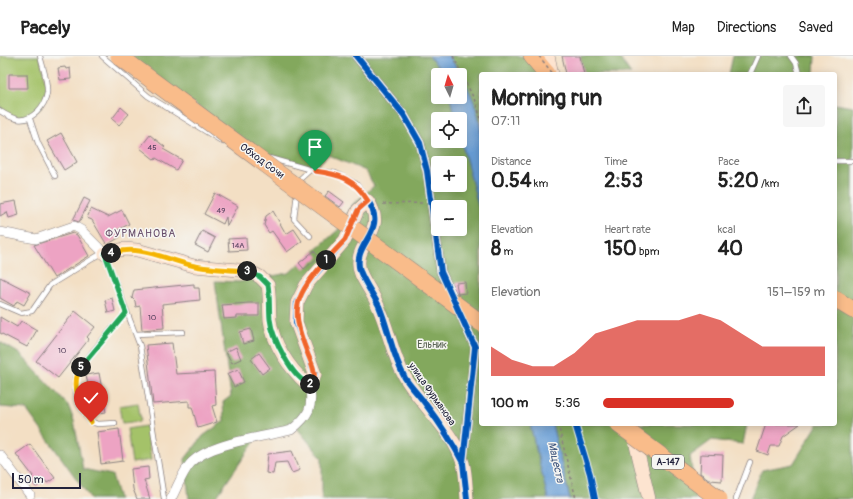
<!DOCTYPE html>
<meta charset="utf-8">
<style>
body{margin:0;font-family:Pangolin,sans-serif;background:#f6f6f6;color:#222;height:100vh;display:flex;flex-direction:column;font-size:15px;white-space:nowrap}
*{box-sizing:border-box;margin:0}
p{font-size:13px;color:#767676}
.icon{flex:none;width:22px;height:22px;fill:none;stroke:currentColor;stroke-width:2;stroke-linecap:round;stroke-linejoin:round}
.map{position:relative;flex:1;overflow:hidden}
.details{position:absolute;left:479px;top:16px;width:358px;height:354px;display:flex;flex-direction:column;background:#fff;border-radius:4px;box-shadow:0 2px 10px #0003}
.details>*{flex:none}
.needle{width:26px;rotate:355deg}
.tools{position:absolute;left:431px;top:12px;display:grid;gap:8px}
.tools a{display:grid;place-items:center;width:36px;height:36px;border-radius:4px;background:#fff;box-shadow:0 2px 10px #0003;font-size:20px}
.scale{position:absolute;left:12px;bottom:10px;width:69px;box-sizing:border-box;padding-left:4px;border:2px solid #22223b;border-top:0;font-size:11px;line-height:14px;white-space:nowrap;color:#22223b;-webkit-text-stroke:3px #f6f6f2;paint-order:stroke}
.pin{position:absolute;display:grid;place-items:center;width:34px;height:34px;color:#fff;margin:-41px -17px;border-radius:50% 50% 50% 0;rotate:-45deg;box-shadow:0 0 4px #0007}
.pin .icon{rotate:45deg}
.km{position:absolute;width:20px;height:20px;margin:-10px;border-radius:50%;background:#222;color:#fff;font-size:11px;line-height:20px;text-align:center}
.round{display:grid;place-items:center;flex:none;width:42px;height:42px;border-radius:4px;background:#f6f6f6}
.headline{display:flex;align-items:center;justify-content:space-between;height:68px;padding:0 12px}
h1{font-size:22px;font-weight:700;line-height:30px}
.metrics{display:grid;grid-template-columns:repeat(3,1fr);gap:6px;height:68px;padding:4px 12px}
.metrics div{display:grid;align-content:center}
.metrics b{font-size:20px;font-weight:700}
.metrics small{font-size:11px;font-weight:400}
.metrics p{font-size:11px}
.chart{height:112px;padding:8px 12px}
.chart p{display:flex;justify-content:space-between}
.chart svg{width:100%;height:72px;margin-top:4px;fill:#d93025;opacity:.7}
ul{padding:0 12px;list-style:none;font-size:13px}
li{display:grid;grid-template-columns:64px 48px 1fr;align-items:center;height:30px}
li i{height:10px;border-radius:5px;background:#d93025}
header{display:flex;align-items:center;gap:24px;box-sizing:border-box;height:56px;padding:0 20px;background:#fff;border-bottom:1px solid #e0e0e0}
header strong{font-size:19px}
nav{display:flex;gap:22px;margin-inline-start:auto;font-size:14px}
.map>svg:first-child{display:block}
</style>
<header>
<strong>Pacely</strong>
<nav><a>Map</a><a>Directions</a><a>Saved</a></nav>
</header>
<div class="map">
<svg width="853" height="443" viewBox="0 0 853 443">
<rect width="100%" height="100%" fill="#f6f6f2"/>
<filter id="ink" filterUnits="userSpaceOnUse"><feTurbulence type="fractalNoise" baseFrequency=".025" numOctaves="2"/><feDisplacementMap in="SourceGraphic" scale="8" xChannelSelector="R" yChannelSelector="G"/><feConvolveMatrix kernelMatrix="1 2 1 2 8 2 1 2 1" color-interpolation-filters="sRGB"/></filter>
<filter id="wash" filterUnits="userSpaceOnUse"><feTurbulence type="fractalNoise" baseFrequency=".012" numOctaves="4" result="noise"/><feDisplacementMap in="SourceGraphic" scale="16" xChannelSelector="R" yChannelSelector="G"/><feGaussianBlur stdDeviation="0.9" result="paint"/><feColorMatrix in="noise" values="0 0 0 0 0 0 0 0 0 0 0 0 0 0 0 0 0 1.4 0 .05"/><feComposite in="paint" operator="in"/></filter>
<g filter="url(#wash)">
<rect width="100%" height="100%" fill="#f3dfc4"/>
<path fill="#a4c269" stroke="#637252" d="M 0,0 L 40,0 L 47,30 L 42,51 L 25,64 L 0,55 Z
M 138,347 L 141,365 L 122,367 L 119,350 Z
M 146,370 L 151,404 L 132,407 L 127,373 Z"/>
<path fill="#83a85d" stroke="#52654c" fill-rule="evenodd" d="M 129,0 L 429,0 L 439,12 L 441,19 L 438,19 L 438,41 L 450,41 L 455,63 L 438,63 L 438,85 L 460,85 L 460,81 L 481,160 L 481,368 L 530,368 L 548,443 L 322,443 L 322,402 L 296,371 L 259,379 L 215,443 L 189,443 L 185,403 L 203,380 L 224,365 L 223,346 L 231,340 L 215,225 L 239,226 L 289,217 L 338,174 L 353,148 L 374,130 L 366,115 L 328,99 L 315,112 L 259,96 ZM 438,107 L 460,107 L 460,129 L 438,129 ZM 438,151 L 460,151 L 460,173 L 438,173 Z
M 449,0 L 548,0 L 552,18 L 481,18 L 481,75 C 474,48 465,23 449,0 Z
M 580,0 L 619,0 L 631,18 L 584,18 Z
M 733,0 L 815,0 L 814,18 L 729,18 Z
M 835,48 L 853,51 L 853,443 L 750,443 L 762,414 L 793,408 L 818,368 L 835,368 Z
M 0,286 L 20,298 L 68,349 L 74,365 L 83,413 L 112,419 L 119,443 L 91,443 L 26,353 L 0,351 Z
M 552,368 L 747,368 L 743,388 L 712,384 L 690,400 L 696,443 L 570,443 Z"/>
<path fill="#689dd5" stroke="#456088" d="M 429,0 L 449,0 C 464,21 479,50 481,76 C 483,104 481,132 481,160 L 460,81 L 460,63 L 455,63 L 450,41 L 460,41 L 460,19 L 441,19 L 439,12 Z
M 530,368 L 552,368 L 570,443 L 548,443 Z"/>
<g id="blocks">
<path fill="#eda3c3" d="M 562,0 L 580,0 L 584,18 L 566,18 Z
M 65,11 L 66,13 L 70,12 L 71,23 L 60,24 L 58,12 Z
M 9,18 L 27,18 L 28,32 L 9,32 Z
M 121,51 L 129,58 L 119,69 L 112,63 Z
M 61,77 L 77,106 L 64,114 L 47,85 Z
M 150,79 L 165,91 L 163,93 L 182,104 L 176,114 L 156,102 L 155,104 L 140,92 Z
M 329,135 L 344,146 L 340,151 L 325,140 Z
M 215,137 L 238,150 L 227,170 L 226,161 L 223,168 L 204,158 Z
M 84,142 L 90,145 L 79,166 L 73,164 Z
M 16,145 L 19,159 L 9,162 L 7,156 L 0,160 L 0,148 Z
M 91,153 L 108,161 L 122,154 L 129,168 L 116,175 L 120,181 L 107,189 L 92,164 L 87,162 Z
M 273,155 L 286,178 L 294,173 L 302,185 L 287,196 L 272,175 L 269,177 L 264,169 L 266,160 Z
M 202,175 L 215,182 L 208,196 L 195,189 Z
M 73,177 L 77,179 L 89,200 L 54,222 L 34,189 Z
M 246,182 L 247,194 L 229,195 L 228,183 Z
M 314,195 L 319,201 L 304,213 L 299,207 Z
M 0,221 L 31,237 L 24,249 L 17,245 L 14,250 L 0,242 Z
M 465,226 L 466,237 L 458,238 L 456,227 Z
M 194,228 L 194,232 L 199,232 L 200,244 L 162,248 L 164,272 L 142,274 L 140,250 L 136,251 L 135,245 L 132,242 L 134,234 Z
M 112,242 L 115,255 L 108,257 L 105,244 Z
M 249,247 L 259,247 L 259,260 L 237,260 L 237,262 L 224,263 L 222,249 Z
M 75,255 L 95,271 L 87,281 L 89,283 L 58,322 L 36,305 Z
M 0,261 L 17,271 L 21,265 L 37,274 L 27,291 L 0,277 Z
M 251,273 L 254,285 L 243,288 L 240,276 Z
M 172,287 L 176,318 L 214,316 L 216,349 L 212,350 L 217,366 L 198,372 L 192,351 L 189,351 L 189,345 L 153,348 L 146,289 Z
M 236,291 L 241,303 L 232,307 L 226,296 Z
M 259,297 L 270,312 L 262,318 L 251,303 Z
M 238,313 L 244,326 L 234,331 L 227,318 Z
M 99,317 L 106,356 L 94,358 L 86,319 Z
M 766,368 L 800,368 L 783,380 L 779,390 L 771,390 L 768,399 L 757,395 Z
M 119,373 L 123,405 L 101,408 L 97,376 Z
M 30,388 L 55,422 L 47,427 L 45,424 L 36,431 L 30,423 L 33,420 L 16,398 Z
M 292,395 L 300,414 L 292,417 L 287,406 L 275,407 L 273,418 L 266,417 L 268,398 Z
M 701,398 L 723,399 L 722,425 L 710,424 L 700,417 Z
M 148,411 L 149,423 L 144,424 L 150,443 L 137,443 L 133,433 L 131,413 Z"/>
</g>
</g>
<g filter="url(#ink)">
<use href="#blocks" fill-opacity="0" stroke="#8a8080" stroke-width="1"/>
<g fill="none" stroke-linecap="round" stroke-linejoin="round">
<g stroke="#8a8080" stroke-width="6">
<path id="lane" d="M 102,0 L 148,40 L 223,86
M 791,0 L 796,7 L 799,18
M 750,18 L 758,0
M 0,55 C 14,64 24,68 37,56 C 42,51 46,45 47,37 C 48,25 43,12 40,0
M 30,63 L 38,87 L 55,120
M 269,102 L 315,115 L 335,117 L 356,128 L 368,143
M 835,105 L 853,105
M 298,127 L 299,124 L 310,114
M 297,137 L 294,163 L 310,180
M 105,199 L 140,290 L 164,443
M 0,248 L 21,257 L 32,255 L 50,229 L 102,197
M 136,278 L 183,276
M 115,367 L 98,368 L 91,366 C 84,356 74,338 75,326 C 77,309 114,272 126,257
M 736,443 L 750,406"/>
</g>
<g stroke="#8a8080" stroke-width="10">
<path id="street" d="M 356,0 L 404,59 L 420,87 L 427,115 L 441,216 L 454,243
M 0,176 L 36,183 L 74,170 L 81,174 L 105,198
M 459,255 L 475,291 L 463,406
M 0,399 L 30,439
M 171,443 C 177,432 182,417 190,408 C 208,387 264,381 291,374 C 309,360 314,351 309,328"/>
</g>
<g stroke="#8a8080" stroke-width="14">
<path id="secondary" d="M 548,0 L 552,18
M 105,198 L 124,193 L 137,194 L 194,210 L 249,215 L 260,221 L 268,229 C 270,240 269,252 270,264 C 273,288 289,312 307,328 L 310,328 L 315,318 L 296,266 L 297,247 L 306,229 L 345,184 L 358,154 L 368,145 C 390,178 349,187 361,218 C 366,229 374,239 378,250 C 389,274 392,299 405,321 C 422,351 452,373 463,407 C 466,417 466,432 467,443
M 633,377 L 649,443"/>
</g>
<g stroke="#8a8080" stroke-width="18">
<path id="highway" d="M 532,0 L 547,18
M 835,243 L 853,254"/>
</g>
<path stroke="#8a8080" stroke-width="1.5" stroke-dasharray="3 3" stroke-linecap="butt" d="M 453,0 L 476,47 L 481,63
M 383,148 L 423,147
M 558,368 L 576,443"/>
<use href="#lane" stroke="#fff" stroke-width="4.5"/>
<use href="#street" stroke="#fff" stroke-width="9"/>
<use href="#secondary" stroke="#fde4d0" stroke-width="13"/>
<use href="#highway" stroke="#f9bc8a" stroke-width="17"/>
<g stroke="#8a8080" stroke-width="18" stroke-linecap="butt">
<path id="highway-bridge" d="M 119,0 L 481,267
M 618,368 L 719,443"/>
</g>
<path stroke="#8a8080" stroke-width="1.5" stroke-dasharray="3 3" stroke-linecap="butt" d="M 539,0 L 553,18"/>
<use href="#highway-bridge" stroke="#f9bc8a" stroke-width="17"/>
<g stroke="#f6f6f2" stroke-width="8">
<path id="cycleway" d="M 356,0 L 404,59 L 420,87 L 427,115 L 441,216 L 475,291 L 463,407 L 467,443
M 309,328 L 312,326 L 315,318 L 296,266 L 297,247 L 306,229 L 345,184 L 358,154 L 368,145 C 389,176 351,187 360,215 C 365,228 373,238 379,250 C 389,274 392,299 405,322 C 410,330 418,338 424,346 C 439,366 452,385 463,407
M 575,368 L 590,418 L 595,443"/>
</g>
<use href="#cycleway" stroke="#0057b8" stroke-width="6"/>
</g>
</g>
<g fill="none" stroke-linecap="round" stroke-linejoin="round" filter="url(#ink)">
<g stroke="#fff" stroke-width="8">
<path id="split-1" d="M 315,115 C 339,118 355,123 368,145 L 358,154 L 345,184 L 326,204"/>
</g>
<g stroke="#fff" stroke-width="8">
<path id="split-2" d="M 310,328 L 314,323 C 316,313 310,305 307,296 C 289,250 296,240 326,204"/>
</g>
<g stroke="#fff" stroke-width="8">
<path id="split-3" d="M 247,215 L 260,221 L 268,229 C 270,240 269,252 270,263 C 272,281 292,323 310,328"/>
</g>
<g stroke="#fff" stroke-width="8">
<path id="split-4" d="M 111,197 C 142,188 165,204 195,210 C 212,213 230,214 247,215"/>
</g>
<g stroke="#fff" stroke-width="8">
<path id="split-5" d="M 81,311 L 126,257 L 105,198 L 111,197"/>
</g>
<g stroke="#fff" stroke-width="8">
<path id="split-6" d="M 81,311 C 70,328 80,350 91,366"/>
</g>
<use href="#split-1" stroke="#f0652b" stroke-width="5"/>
<use href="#split-2" stroke="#f0652b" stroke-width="5"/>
<use href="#split-3" stroke="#22a559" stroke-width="5"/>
<use href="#split-4" stroke="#f5b400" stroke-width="5"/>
<use href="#split-5" stroke="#22a559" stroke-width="5"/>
<use href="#split-6" stroke="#f5b400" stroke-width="5"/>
</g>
<g text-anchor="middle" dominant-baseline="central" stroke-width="3" stroke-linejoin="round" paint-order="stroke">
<g font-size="8" fill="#55425d">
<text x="152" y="91">45</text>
<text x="221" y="154">49</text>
<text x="238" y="189">14А</text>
<text x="152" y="261">10</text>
<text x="62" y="294">10</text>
</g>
<rect fill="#f6f6f2" stroke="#626272" stroke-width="1" x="652" y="399" width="32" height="14" rx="3"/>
<g font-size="9" font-weight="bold" fill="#22223b">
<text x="668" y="406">А-147</text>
</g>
<g font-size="10" fill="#22223b" stroke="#f6f6f2">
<text transform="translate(262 105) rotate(36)">Обход Сочи</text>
<text transform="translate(432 338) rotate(55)">улица Фурманова</text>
</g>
<g font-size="10" fill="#505a4b" stroke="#f6f6f2">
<text x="432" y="289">Ельник</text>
</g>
<g font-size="11" letter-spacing="1" fill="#694f6b" stroke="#f6f6f2">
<text x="141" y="177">ФУРМАНОВА</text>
</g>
<g font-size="11" font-style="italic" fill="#425980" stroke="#f6f6f2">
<text transform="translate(556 406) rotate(77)">Мацеста</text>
</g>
</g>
</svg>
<div class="tools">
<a><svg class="needle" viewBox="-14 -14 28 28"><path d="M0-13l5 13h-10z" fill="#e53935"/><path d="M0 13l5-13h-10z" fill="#767676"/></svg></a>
<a><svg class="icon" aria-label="locate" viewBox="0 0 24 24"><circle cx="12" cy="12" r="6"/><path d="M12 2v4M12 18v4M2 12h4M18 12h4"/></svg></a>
<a>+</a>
<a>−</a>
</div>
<div class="scale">50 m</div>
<div class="pin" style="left:315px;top:115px;background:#1e9e55"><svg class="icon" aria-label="arrive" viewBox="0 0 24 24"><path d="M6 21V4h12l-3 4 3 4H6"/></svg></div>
<div class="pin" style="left:91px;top:366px;background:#d93025"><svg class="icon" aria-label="check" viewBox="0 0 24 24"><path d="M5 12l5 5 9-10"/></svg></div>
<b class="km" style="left:326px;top:204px">1</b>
<b class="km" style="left:310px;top:328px">2</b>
<b class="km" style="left:247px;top:215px">3</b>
<b class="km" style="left:111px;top:197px">4</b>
<b class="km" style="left:81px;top:311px">5</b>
<section class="details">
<div class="headline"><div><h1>Morning run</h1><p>07:11</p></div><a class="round"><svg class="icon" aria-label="share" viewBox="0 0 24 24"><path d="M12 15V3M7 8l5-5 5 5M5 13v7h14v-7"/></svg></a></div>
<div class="metrics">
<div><p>Distance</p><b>0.54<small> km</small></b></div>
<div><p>Time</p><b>2:53</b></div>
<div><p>Pace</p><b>5:20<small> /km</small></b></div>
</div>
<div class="metrics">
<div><p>Elevation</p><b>8<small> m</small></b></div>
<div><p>Heart rate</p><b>150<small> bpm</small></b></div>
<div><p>kcal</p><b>40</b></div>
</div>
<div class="chart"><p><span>Elevation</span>151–159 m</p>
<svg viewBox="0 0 160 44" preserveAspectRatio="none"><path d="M0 44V26L10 34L20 38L30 38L40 30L50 18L60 14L70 10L80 10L90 10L100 6L110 10L120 18L130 26L140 26L150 26L160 26V44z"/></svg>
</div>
<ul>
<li><b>100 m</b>5:36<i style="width:59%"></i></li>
</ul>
</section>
</div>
